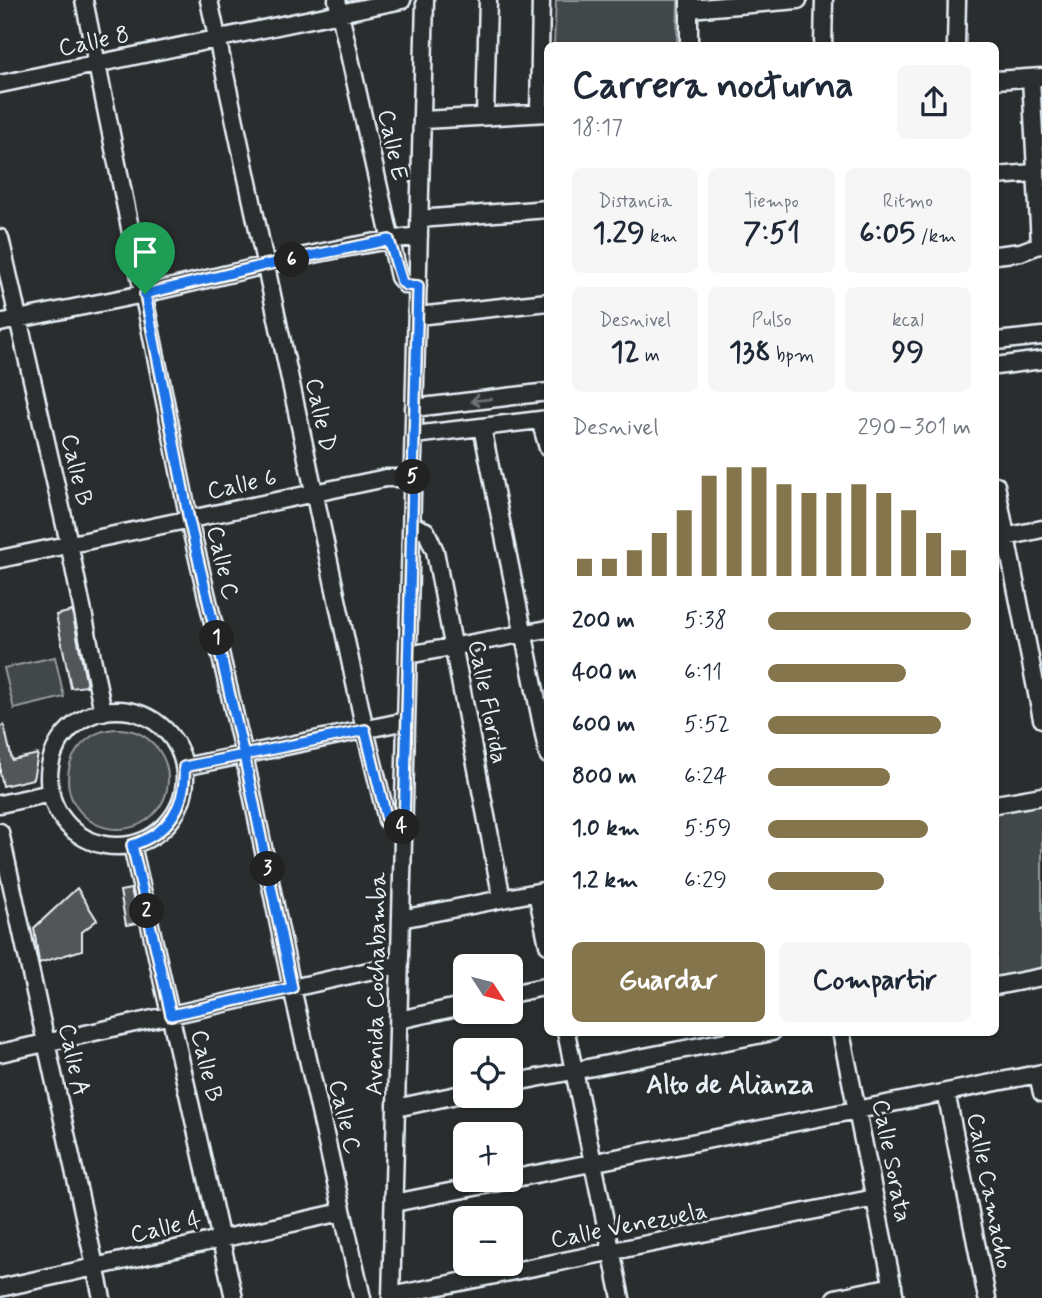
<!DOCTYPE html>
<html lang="es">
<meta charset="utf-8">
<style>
body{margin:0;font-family:Mynerve,sans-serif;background:#f6f6f7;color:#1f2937;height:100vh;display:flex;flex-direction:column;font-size:26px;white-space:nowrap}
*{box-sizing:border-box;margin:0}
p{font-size:23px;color:#747a83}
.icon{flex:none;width:38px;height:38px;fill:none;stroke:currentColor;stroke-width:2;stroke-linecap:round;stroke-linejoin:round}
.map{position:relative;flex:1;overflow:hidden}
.details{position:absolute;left:544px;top:42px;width:455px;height:994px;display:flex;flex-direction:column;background:#fff;border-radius:10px;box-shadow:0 2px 5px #0004}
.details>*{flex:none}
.needle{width:46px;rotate:126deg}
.buttons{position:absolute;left:453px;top:954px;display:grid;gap:14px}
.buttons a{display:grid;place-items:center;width:70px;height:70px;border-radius:10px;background:#fff;box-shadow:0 2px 5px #0004;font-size:35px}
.pin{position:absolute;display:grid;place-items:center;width:60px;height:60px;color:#fff;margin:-72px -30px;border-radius:50% 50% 50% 0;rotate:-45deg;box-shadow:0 0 7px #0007}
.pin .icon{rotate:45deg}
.km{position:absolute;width:35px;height:35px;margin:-18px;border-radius:50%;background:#222;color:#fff;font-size:19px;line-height:35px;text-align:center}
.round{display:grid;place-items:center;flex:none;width:74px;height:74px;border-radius:10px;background:#f6f6f7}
.head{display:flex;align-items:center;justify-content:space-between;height:119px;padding:0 28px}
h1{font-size:38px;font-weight:800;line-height:52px}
.figures{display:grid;grid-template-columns:repeat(3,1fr);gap:10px;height:119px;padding:7px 28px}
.figures div{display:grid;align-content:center;border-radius:10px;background:#f6f6f7;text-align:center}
.figures b{font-size:30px;font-weight:800}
.figures small{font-size:19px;font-weight:400}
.figures p{font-size:19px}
.chart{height:196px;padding:14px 28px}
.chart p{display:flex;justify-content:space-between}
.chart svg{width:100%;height:126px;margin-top:7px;stroke:#84754c;stroke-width:6}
.button{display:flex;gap:14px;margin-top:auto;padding:14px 28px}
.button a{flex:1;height:80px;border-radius:10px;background:#84754c;color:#fff;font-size:28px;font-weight:800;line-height:80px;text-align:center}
.button a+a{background:#f6f6f7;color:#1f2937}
ul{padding:0 28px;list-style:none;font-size:23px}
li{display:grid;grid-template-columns:112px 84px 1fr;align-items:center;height:52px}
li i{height:18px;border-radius:9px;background:#84754c}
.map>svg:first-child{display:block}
</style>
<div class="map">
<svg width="1042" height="1298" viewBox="0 0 1042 1298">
<rect width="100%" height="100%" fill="#2a2d2e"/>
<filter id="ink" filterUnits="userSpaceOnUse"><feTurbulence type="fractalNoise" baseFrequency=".0143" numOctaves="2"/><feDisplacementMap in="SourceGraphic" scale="14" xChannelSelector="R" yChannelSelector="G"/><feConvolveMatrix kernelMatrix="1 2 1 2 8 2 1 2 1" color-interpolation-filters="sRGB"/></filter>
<g filter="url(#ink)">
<path fill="#424648" stroke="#959ca0" stroke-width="2" d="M 556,0 L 678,0 L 677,45 L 554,45 Z
M 55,657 L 64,697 L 14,709 L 4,668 Z
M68 779a50 50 0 1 1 100 0a50 50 0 1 1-100 0Z
M 1042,798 L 1042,969 L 996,977 L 996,807 Z"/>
<path fill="#535759" stroke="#e8f1f8" stroke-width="2" d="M 72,611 L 87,686 L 71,688 L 56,615 Z
M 4,725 L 12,760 L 38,754 L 33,779 L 3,786 L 0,773 L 0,726 Z
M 77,888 L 97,920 L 82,932 L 82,950 L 39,963 L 34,928 Z
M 131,889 L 139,923 L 126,925 L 120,891 Z"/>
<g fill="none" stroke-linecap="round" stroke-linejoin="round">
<g stroke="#e8f1f8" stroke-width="21">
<path id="minor" d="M 84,0 L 189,520 L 244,755 L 292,988 L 362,1298
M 209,0 L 365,730 L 387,820 L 394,827 L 404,827
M 337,0 L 399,277 L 406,285 L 418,286
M 689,9 L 798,0
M 689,46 L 689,0
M 823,46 L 824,0
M 956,46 L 957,0
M 1031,78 L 1040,244
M 996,80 L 1042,77
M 0,84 L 402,0
M 539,113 L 541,0
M 485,116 L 488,0
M 423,120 L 548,113
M 996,176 L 1034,173
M 419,219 L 548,209
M 0,238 L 69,543 L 103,712
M 996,255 L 1021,252 L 1042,244
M 417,316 L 548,302
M 0,323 C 49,312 98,304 147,293 C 237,273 327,247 419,236
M 996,341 L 1042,336
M 996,366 L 1042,360
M 414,408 L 548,392
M 540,420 L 548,448
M 482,427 L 548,755
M 414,435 L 548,419
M 996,485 L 1042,719
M 412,525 L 426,531 L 435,551 L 502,899
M 997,539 L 1042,529
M 0,559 L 386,478 L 413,478
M 408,655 L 548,629
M49 778a68 68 0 1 1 136 0a68 68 0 1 1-136 0Z
M 184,767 L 406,721
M 0,804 L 51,793
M 996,804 L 1042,796
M 0,832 L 102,1298
M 132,845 L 234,1298
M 537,893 L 548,945
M 401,919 L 548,890
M 996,986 L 1042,977
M 511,994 L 548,986
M 399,1020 L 466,1005
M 566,1032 L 621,1298
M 841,1032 L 895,1298
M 0,1053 L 400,964
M 1038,1074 L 1042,1093
M 511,1083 L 772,1032
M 946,1092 L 987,1298
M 396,1108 L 466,1093
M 511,1179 L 1042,1073
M 394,1203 L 510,1180
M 0,1288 L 342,1212
M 391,1296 L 875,1198
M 391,1298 L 425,0
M 835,1298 L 893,1286"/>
</g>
<use href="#minor" stroke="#2a2d2e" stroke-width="16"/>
</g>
<defs><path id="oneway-shaft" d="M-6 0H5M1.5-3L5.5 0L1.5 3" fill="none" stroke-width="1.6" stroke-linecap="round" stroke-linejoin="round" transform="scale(1.75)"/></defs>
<use stroke="#6c7275" href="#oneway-shaft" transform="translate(481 400) rotate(174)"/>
</g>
<g fill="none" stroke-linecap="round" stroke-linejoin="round" filter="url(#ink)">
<g stroke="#fff" stroke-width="14">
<path id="route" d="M 145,294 L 189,520 L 244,755 L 184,767 C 187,805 168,834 132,845 L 171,1015 L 292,988 L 244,755 L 365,730 L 387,820 L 394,827 L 404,827 L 418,286 L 406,285 L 402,282 L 389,240 L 265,265 L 145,294"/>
</g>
<use href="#route" stroke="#1a73e8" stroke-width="9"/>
</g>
<g text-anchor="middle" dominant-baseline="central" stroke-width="6" stroke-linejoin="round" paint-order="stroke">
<g font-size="24" fill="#e8f1f8" stroke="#2a2d2e">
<text transform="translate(94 42) rotate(-12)">Calle 8</text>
<text transform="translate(392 145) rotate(78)">Calle E</text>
<text transform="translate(320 415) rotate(78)">Calle D</text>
<text transform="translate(76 470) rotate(77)">Calle B</text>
<text transform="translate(242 485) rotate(-12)">Calle 6</text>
<text transform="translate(222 563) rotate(77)">Calle C</text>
<text transform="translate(487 702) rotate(79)">Calle Florida</text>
<text transform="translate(377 984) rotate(-89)">Avenida Cochabamba</text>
<text transform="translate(73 1060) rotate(78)">Calle A</text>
<text transform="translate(206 1066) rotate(77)">Calle B</text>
<text transform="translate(344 1117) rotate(77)">Calle C</text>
<text transform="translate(891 1161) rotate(79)">Calle Sorata</text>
<text transform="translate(989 1191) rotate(79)">Calle Camacho</text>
<text transform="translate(629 1226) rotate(-11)">Calle Venezuela</text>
<text transform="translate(166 1228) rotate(-13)">Calle 4</text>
</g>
<g font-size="26" font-weight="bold" fill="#e8f1f8" stroke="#2a2d2e">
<text x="730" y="1086">Alto de Alianza</text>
</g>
</g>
</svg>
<div class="buttons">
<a><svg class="needle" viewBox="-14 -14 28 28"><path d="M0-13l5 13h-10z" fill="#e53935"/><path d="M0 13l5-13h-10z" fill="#747a83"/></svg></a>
<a><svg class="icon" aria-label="locate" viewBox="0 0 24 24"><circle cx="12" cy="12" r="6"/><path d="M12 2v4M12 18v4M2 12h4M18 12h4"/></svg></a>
<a>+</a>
<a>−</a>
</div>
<div class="pin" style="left:145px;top:294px;background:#1e9e55"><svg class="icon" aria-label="arrive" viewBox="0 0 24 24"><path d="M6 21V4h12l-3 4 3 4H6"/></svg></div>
<b class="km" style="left:217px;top:638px">1</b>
<b class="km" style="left:147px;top:911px">2</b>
<b class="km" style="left:268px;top:869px">3</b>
<b class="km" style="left:402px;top:827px">4</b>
<b class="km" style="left:413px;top:477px">5</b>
<b class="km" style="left:292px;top:260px">6</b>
<section class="details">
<div class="head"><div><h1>Carrera nocturna</h1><p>18:17</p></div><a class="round"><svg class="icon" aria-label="share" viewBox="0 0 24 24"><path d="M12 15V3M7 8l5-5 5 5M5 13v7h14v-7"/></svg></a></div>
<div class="figures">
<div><p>Distancia</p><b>1.29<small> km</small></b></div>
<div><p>Tiempo</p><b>7:51</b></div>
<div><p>Ritmo</p><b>6:05<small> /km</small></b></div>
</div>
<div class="figures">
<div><p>Desnivel</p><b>12<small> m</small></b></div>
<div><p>Pulso</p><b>138<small> bpm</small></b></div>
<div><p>kcal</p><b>99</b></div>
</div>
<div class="chart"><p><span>Desnivel</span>290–301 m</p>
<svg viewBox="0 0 160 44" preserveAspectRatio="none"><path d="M5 44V38M15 44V38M25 44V35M35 44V29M45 44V21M55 44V9M65 44V6M75 44V6M85 44V12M95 44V15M105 44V15M115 44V12M125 44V15M135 44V21M145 44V29M155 44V35"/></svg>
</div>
<ul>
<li><b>200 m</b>5:38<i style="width:100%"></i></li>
<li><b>400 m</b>6:11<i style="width:68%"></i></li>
<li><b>600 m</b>5:52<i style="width:85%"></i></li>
<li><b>800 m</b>6:24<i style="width:60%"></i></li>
<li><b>1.0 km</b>5:59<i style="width:79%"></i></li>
<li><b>1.2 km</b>6:29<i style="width:57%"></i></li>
</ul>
<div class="button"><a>Guardar</a><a>Compartir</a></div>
</section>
</div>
